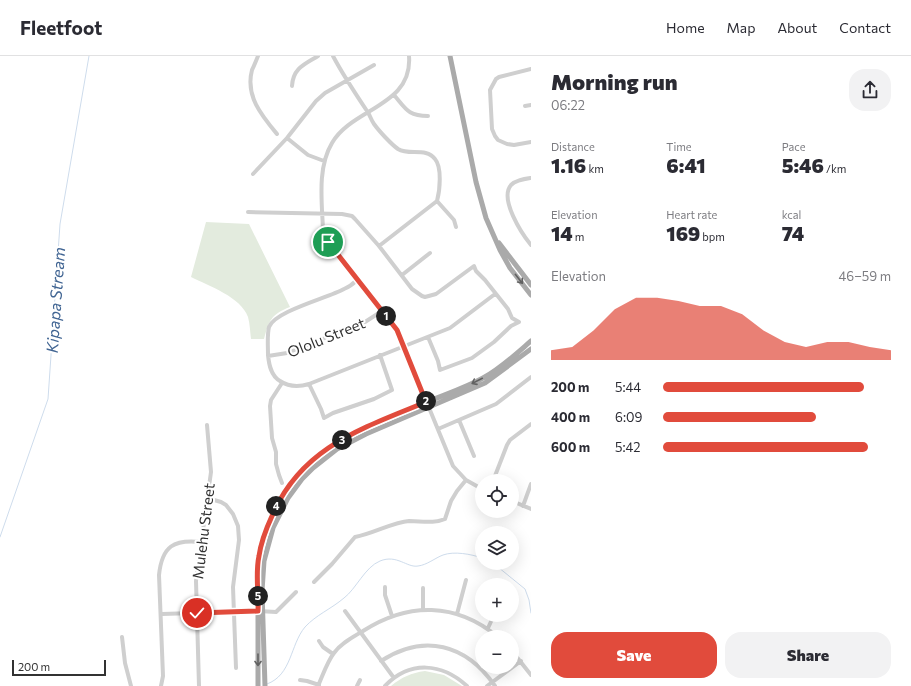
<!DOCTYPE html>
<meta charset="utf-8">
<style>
body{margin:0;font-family:Commissioner,sans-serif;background:#f2f2f3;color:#2b2b33;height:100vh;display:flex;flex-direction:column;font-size:15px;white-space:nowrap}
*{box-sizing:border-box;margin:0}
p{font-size:13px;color:#7c7c81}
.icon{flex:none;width:22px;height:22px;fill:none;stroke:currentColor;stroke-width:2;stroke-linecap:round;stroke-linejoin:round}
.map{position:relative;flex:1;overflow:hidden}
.side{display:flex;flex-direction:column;background:#fff;width:380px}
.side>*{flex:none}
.fabs{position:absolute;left:475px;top:418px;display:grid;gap:8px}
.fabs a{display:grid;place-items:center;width:44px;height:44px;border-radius:50%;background:#fff;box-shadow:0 4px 16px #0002;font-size:20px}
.scale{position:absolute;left:12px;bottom:10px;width:94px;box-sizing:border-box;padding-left:4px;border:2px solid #323232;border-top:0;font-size:11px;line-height:14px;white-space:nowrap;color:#323232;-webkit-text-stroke:3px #fff;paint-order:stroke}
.pin{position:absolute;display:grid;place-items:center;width:34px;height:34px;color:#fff;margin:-17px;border:2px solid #fff;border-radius:50%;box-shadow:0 1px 4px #0007}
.km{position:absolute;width:20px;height:20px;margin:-10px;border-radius:50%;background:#222;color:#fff;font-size:11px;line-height:20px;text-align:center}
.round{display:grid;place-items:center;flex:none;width:42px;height:42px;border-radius:16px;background:#f2f2f3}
.headline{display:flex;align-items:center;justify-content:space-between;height:68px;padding:0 20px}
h1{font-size:22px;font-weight:800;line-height:30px}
.figures{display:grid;grid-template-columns:repeat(3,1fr);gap:6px;height:68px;padding:4px 20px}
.figures div{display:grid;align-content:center}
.figures b{font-size:20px;font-weight:800}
.figures small{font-size:11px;font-weight:400}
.figures p{font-size:11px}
.chart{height:112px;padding:8px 20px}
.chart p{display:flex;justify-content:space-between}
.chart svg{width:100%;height:72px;margin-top:4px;fill:#e14b3c;opacity:.7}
.primary-button{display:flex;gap:8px;margin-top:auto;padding:8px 20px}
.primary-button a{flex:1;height:46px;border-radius:16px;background:#e14b3c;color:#fff;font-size:16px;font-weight:800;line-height:46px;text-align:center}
.primary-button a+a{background:#f2f2f3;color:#2b2b33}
ul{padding:0 20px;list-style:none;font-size:13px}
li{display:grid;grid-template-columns:64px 48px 1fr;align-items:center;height:30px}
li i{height:10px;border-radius:5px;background:#e14b3c}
header{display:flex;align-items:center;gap:24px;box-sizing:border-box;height:56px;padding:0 20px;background:#fff;border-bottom:1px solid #e1e1e2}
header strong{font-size:19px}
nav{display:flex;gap:22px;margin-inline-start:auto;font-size:14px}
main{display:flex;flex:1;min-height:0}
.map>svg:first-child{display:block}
</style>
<header>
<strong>Fleetfoot</strong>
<nav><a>Home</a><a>Map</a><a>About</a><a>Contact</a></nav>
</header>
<main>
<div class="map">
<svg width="531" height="630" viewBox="0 0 531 630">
<rect width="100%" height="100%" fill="#fff"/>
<path fill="#e3ebde" d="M 206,166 L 249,168 L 290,251 C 271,258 269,265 264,283 L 251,283 C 250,276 250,268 248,261 C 241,241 209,230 191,221 Z
M 425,615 L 444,619 L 462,630 L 391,630 C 402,621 411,617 425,615 Z"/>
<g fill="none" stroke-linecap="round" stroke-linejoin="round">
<path stroke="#cedcec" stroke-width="1" d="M 0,481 L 48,343 L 60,168 L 89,0
M 493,507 L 525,533 L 529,544 L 531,557
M 267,628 C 292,619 290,589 305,571 C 316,559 331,553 344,542 C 356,533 365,511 380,505 C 397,498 407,512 418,510 C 427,509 435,502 443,499 C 454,495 471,498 482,502"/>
<path stroke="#cfcfcf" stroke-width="4" d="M 258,0 C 256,5 254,10 252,14 C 245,40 262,60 277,78
M 333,0 C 343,19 355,37 367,55 C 370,59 371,64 374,68 C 379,75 391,88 398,93 C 409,100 426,91 435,103 C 442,111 440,134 437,145 L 379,190
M 409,0 C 413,50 352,52 332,87 C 317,112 322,146 323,174 L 325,180 L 332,194 L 397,274 L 453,410 L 466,424 L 482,433
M 531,13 L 499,21 L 496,23 L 490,34 L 492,73 L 495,80 L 498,84 L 507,88 L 514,89 L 531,86
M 292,30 C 293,12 305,8 318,0
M 394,39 C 406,53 408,60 428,60
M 525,50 L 531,49
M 287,82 L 308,99 L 324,105
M 253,118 L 287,82 L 316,45 L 325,37 L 374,9
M 531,122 C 524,123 516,124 511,129 C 499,143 522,178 531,189
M 437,145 L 454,164 L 456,171
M 248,156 L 342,158 L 352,160 L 355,163 L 379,190 L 412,233 L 422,240 L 425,241 L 436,238 L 474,210 L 476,215 L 485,224 L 508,253 L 512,262 L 519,266 L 511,270 L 494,286 L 472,302 L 440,314 L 438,305 L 428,281
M 402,219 L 430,197
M 357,224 C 353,228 349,231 344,233 C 328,242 275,255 269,271 C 267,279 268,290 268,299 C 269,309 271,320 280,325 C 289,331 299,331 309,328 L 450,272 L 495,238
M 268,300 L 287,297 L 365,266 L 382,255
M 309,328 L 321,353 L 324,362 L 333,357 L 374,343 L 392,334 L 380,299
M 459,364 L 474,400
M 438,373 L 496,348 L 531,321
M 493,425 L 507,389 L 510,384 L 531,368
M 282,427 L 279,419 L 276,408 L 276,396 L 272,382 L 270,350 L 271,344 L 282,327
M 207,442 L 221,446 L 226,449 L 233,458 L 238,470 L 239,484 L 233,531 L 236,612
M 512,445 L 531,453
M 523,450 L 531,428
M 314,526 L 332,508 L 355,481 C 373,478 393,466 409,465 C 421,465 434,468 445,463 L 451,445 L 457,435 L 466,424
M 385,531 L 385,539 L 392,560
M 423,532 L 423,554
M 345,555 L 394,622
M 162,558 L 258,555 L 276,556 L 296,536
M 457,558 L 466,524
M 488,572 L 494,559
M 122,581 L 125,607 L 131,630
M 319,585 L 323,591 L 333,598
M 512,595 L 531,619
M 381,605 C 424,577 466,588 495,630
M 300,624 L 307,625 L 319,629
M 161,630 L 163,620 L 159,519 C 162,490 174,483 201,486
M 199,630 L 196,525 L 211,416 L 207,369
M 318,630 C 323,619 327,606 334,597 C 341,587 353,581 363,575 C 408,546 456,546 498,581
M 357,630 L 360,624
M 385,630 C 410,604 442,607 467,630
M 487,630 L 521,605"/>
<path stroke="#aaa" stroke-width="5" d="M 450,0 L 476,126 L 486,162 L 500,194 L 510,212 L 531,239
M 499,187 L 531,229
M 258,630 L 258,501 C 280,402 341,380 427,346 C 446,338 465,332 483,322 C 500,313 516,298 531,285
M 265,630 L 262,535 L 264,505 L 273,472 L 288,442 L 302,423 L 313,412 L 337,393 L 366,378 L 485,327 L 531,293"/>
</g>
<defs><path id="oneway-shaft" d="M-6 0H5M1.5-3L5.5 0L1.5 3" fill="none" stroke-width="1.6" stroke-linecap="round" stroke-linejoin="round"/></defs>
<g stroke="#626262">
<use href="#oneway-shaft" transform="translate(519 223) rotate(52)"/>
<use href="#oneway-shaft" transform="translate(477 325) rotate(153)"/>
<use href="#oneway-shaft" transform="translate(258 604) rotate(90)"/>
</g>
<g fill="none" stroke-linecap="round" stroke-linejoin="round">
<g stroke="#fff" stroke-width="8">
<path id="route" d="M 197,557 L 258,555 C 259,537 255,518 259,500 C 261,486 266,473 272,460 C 301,391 363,372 426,346 L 397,274 L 328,186"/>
</g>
<use href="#route" stroke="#e14b3c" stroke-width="5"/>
</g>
<g text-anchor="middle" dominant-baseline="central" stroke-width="4" stroke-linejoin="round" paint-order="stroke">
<g font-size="15" fill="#323232" stroke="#fff">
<text transform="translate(326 281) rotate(-22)">Ololu Street</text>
<text transform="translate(203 475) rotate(-83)">Mulehu Street</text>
</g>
<g font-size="16" font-style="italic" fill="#416593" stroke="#fff">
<text transform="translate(55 244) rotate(-86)">Kipapa Stream</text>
</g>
</g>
</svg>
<div class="fabs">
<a><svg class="icon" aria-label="locate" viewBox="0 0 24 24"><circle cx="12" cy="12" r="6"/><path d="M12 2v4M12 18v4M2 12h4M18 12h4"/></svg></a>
<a><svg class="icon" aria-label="layers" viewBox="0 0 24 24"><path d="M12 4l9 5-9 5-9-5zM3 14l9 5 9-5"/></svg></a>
<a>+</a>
<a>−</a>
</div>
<div class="scale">200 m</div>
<div class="pin" style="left:328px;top:186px;background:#1e9e55"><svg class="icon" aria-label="arrive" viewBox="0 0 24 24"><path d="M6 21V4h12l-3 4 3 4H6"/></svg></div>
<div class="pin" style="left:197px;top:557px;background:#d93025"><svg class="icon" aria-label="check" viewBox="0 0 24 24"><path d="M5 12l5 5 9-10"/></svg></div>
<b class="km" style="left:386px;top:260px">1</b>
<b class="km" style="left:426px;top:345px">2</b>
<b class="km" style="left:342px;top:384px">3</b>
<b class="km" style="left:276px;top:450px">4</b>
<b class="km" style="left:258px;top:540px">5</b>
</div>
<section class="side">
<div class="headline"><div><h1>Morning run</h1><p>06:22</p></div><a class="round"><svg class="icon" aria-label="share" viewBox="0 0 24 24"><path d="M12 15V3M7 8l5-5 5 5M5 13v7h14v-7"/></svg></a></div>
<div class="figures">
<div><p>Distance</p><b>1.16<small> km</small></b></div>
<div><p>Time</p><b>6:41</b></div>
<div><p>Pace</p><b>5:46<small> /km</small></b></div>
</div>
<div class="figures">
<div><p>Elevation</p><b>14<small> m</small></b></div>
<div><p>Heart rate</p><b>169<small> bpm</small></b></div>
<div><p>kcal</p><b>74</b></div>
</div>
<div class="chart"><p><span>Elevation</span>46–59 m</p>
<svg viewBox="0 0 160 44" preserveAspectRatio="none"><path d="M0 44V38L10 36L20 26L30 13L40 6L50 6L60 8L70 11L80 11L90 16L100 26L110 33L120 36L130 33L140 33L150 36L160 38V44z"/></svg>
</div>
<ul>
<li><b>200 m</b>5:44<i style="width:88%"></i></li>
<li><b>400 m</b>6:09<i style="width:67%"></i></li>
<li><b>600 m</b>5:42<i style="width:90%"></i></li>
</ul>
<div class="primary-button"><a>Save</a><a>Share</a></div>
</section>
</main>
